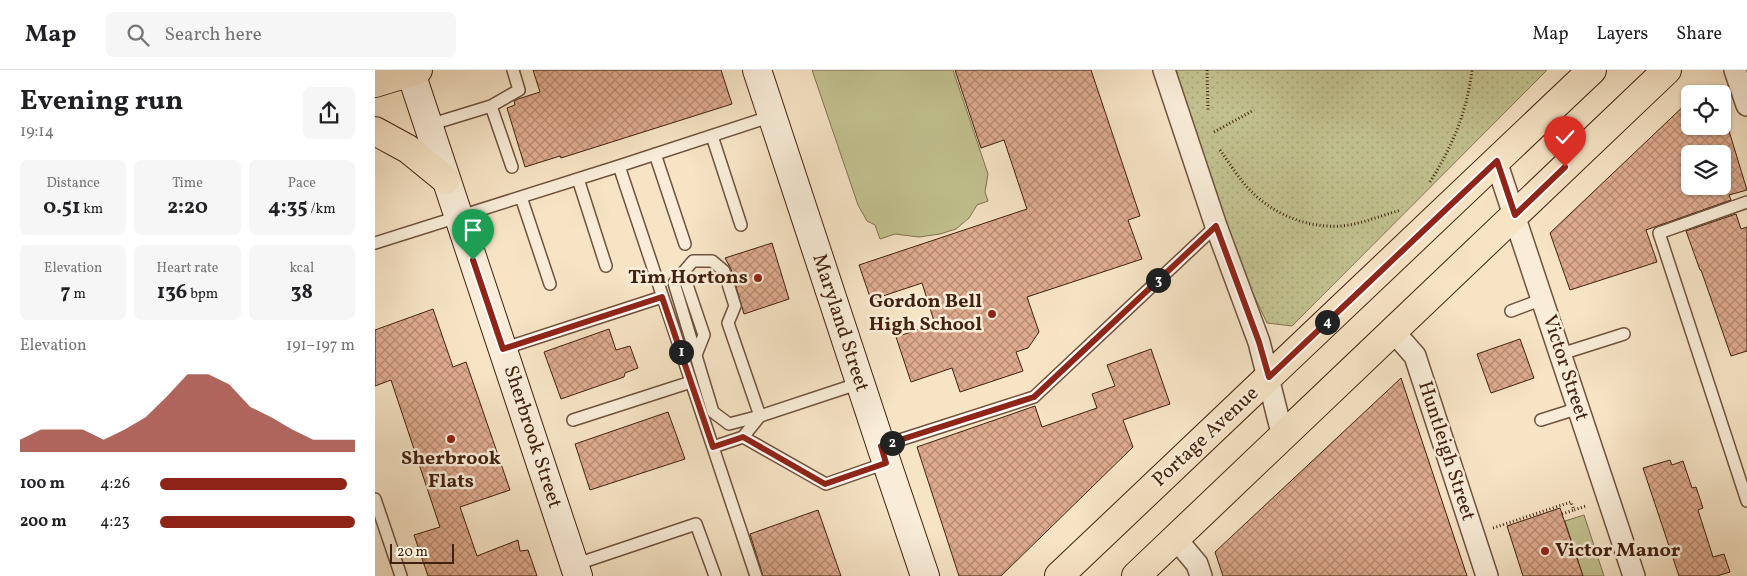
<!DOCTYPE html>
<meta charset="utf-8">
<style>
body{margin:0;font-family:Vollkorn,serif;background:#f6f6f6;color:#202124;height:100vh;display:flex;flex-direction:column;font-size:19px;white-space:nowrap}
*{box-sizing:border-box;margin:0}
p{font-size:16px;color:#757577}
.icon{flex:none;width:28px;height:28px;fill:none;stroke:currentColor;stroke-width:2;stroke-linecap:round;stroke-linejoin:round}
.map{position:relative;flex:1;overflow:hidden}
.details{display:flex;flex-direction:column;background:#fff;width:375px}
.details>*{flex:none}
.buttons{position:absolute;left:1306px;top:15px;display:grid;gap:10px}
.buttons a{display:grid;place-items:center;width:50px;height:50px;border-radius:8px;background:#fff;box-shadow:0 1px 4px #0004;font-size:25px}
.scale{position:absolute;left:15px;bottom:12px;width:64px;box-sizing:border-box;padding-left:5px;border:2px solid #42220e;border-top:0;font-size:14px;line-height:18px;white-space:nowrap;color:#42220e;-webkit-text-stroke:4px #f9edd9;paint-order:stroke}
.pin{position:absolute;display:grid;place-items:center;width:42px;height:42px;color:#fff;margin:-51px -21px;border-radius:50% 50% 50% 0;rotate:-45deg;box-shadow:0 0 5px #0007}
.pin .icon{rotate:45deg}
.km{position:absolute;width:25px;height:25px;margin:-12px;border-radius:50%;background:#222;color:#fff;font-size:14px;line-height:25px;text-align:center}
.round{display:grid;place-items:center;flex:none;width:52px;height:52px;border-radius:8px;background:#f6f6f6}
.summary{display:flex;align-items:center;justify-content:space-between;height:85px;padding:0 20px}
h1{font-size:28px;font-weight:700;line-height:38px}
.figures{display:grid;grid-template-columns:repeat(3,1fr);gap:8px;height:85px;padding:5px 20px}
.figures div{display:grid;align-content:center;border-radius:8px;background:#f6f6f6;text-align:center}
.figures b{font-size:21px;font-weight:700}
.figures small{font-size:14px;font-weight:400}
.figures p{font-size:14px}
.chart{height:140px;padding:10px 20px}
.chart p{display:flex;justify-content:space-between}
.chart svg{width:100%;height:90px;margin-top:5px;fill:#8f2418;opacity:.7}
ul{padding:0 20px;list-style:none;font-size:16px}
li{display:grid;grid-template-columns:80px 60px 1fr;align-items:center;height:38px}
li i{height:12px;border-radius:6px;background:#8f2418}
header{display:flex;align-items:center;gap:30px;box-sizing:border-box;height:70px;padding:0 25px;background:#fff;border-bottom:1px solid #e0e0e0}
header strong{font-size:24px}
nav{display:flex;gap:28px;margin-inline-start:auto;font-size:18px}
.search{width:350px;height:45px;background:#f6f6f6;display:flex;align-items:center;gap:12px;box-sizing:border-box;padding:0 18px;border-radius:8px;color:#757577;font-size:19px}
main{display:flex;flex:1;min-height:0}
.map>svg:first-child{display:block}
</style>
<header>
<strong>Map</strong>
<div class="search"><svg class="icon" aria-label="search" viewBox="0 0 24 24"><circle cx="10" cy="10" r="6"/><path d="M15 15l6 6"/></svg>Search here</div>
<nav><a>Map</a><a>Layers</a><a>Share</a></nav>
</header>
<main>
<section class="details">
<div class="summary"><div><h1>Evening run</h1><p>19:14</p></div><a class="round"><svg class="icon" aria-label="share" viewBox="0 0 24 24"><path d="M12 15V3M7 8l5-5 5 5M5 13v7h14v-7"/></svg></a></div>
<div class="figures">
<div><p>Distance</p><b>0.51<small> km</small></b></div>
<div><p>Time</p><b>2:20</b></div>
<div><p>Pace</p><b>4:35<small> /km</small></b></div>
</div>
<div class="figures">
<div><p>Elevation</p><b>7<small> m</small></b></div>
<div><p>Heart rate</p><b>136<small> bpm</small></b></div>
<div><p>kcal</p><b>38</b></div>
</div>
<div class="chart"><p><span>Elevation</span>191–197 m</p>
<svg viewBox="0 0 160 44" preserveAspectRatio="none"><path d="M0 44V38L10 33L20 33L30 33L40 38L50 33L60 27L70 17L80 6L90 6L100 11L110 22L120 27L130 33L140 38L150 38L160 38V44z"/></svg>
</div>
<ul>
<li><b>100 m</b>4:26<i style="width:96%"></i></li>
<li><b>200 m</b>4:23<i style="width:100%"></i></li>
</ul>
</section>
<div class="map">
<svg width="1372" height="506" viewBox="0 0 1372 506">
<defs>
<pattern id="park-dots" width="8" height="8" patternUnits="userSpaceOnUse" patternTransform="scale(1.25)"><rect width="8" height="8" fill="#c2c290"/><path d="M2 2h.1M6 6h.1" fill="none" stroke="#a8a67b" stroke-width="1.8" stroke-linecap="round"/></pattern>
<pattern id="building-cross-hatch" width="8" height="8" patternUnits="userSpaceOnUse" patternTransform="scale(1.25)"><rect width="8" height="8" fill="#deab8f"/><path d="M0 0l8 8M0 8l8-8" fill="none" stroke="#b68b73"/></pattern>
</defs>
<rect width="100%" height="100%" fill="#f6e4c5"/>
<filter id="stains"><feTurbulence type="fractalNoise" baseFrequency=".004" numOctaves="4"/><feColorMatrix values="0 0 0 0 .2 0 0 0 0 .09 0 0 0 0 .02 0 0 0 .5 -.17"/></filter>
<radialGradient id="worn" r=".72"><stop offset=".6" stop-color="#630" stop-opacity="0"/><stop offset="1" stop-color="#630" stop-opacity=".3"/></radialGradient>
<path fill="#c2c290" stroke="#82724f" d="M 437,0 L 578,0 L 613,104 L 610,122 L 613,131 L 602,135 L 594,148 L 581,159 L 565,164 L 544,167 L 520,164 L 505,169 L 500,155 L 492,151 L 483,135 Z
M 1209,445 L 1229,506 L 1208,506 L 1190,451 Z"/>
<path fill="url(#park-dots)" stroke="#82724f" d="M 801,0 L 1172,0 L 917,256 L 892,253 L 837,137 Z"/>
<path fill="url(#building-cross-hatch)" stroke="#42220e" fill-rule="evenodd" d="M 158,0 L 346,0 L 357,34 L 186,88 L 185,86 L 150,97 L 132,38 L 140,35 L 139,31 L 143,29 L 165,22 Z
M 580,0 L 716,0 L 765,146 L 753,150 L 767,189 L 652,227 L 664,262 L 653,278 L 641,282 L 648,301 L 585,322 L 577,298 L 536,312 L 521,267 L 560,254 L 547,213 L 496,230 L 484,195 L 652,139 L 629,70 L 606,78 Z
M 1315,30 L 1315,56 L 1348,56 L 1348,51 L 1351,51 L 1372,120 L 1354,125 L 1356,130 L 1271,160 L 1282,192 L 1195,220 L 1175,163 ZM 1315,84 L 1348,84 L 1348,116 L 1315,116 Z
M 1361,144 L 1366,159 L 1372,157 L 1372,281 L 1356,286 L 1326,200 L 1325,200 L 1311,161 Z
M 397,173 L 414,229 L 369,244 L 356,199 L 350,188 Z
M 58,239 L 78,297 L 91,292 L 135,420 L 85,437 L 102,486 L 143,470 L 145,481 L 153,480 L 162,506 L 53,506 L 39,465 L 65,457 L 16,310 L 0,316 L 0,260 Z
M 234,259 L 241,280 L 255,276 L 263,298 L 250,303 L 249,307 L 186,329 L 169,282 Z
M 1145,269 L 1159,308 L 1116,323 L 1102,284 Z
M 776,279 L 795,334 L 748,350 L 758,377 L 626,506 L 584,506 L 542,377 L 660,336 L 667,357 L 722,338 L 717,324 L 740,316 L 732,295 Z
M 1026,308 L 1092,506 L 848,506 L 840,482 Z
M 293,342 L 310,389 L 215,420 L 200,374 Z
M 1295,390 L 1297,395 L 1308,391 L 1317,418 L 1321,417 L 1328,438 L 1323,440 L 1338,487 L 1349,484 L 1355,502 L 1342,506 L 1304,506 L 1268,398 Z
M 1185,438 L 1208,506 L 1148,506 L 1132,456 Z
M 443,440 L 466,506 L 388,506 L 375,464 Z"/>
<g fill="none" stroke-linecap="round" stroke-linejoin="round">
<g stroke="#6f523c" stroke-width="14">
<path id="service" d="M 54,55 L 116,36
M 337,66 L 366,155
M 280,84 L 310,174
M 244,96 L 381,506
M 137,97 L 116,36 L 144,20 L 138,0
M 203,109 L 231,196
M 146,127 L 175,214
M 1372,132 L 1284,163 L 1372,431
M 0,173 L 244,96 L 397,46
M 308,203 L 329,265 L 321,285
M 1136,241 L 1168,229
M 127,279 L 287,227
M 1186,284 L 1249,264
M 385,346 L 354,354 L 338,342 L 299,213 L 318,191 L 337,191 L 349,201 L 360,236 L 353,253 L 385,346 L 485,313
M 198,350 L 316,312
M 1166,350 L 1204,338
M 368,367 L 451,414 L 511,393
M 506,376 L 659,327 L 841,156
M 338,377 L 368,367 L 385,346
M 0,429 L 26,506
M 199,495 L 321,454 L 340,506"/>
</g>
<g stroke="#6f523c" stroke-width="24">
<path id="minor" d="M 789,0 L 841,156 L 884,272 L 908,367
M 1360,0 L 1372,35
M 1121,91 L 1259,506
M 1019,262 L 1040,286 L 1112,506
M 801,469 L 822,494 L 826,506"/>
</g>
<g stroke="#42220e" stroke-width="30">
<path id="secondary" d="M 35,0 L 203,506
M 382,0 L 506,376 L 550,506"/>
</g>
<g stroke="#42220e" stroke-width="30">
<path id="primary" d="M 684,506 L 1217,0
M 761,506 L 1292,0"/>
</g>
<g stroke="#42220e" stroke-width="30">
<path id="trunk" d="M 0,13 L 43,0
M 0,61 L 33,79 L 71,110"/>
</g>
<path stroke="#42220e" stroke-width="3" stroke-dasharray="1 2.5" stroke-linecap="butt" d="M 832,0 L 833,41
M 839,62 L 879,40
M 845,80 C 854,92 862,106 872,117 C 897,145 937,161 974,155 C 991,152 1008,145 1026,140
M 1055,112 C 1077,77 1092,42 1097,0
M 1187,444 L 1199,440
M 1118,458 L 1196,432 L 1199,440 L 1211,436"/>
<use href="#service" stroke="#f9edd9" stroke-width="11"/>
<use href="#minor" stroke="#f9edd9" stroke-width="21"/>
<use href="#secondary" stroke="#f9edd9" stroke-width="28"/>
<use href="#primary" stroke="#f6e4c5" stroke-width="28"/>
<use href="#trunk" stroke="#f6e4c5" stroke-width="28"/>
</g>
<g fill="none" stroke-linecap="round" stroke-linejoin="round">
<g stroke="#fff" stroke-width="10">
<path id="route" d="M 98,190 L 128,279 L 287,227 L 338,377 L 368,367 L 450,414 L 511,393 L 506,376 L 659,327 L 841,156 L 884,272 L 894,307 L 1122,91 L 1140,145 L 1190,97"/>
</g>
<use href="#route" stroke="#8f2418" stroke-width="6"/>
</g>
<g fill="#8f2418" stroke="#f9edd9" stroke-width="2">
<circle cx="383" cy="208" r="5"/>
<circle cx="617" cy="244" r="5"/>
<circle cx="76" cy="369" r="5"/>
<circle cx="1170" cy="481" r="5"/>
</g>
<g text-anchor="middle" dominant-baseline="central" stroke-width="5" stroke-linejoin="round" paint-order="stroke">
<g font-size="20" font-weight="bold" fill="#42220e" stroke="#f9edd9" text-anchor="end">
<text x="373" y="208">Tim Hortons</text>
<text x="607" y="232">Gordon Bell<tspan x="607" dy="23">High School</tspan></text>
<text x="76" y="389" text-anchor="middle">Sherbrook<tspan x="76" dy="23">Flats</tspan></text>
<text x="1180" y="481" text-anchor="start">Victor Manor</text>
</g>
<g font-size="20" fill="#42220e" stroke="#f9edd9">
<text transform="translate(465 253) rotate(72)">Maryland Street</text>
<text transform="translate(1190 298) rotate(72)">Victor Street</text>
<text transform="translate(157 367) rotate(72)">Sherbrook Street</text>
<text transform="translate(831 367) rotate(-43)">Portage Avenue</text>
<text transform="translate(1071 381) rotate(72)">Huntleigh Street</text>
</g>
</g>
<rect width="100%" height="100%" filter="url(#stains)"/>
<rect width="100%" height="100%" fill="url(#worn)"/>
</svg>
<div class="buttons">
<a><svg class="icon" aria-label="locate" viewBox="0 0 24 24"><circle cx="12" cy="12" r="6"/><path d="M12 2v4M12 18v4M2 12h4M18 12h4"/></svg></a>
<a><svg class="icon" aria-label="layers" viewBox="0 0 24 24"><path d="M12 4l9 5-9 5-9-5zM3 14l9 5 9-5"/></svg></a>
</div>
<div class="scale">20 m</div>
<div class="pin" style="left:98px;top:190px;background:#1e9e55"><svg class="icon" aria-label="arrive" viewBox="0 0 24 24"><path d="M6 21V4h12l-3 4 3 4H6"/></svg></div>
<div class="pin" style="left:1190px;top:97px;background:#d93025"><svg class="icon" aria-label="check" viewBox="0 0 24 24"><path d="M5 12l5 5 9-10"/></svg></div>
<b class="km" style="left:306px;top:282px">1</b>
<b class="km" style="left:517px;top:373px">2</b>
<b class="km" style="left:783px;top:210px">3</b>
<b class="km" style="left:952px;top:252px">4</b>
</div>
</main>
